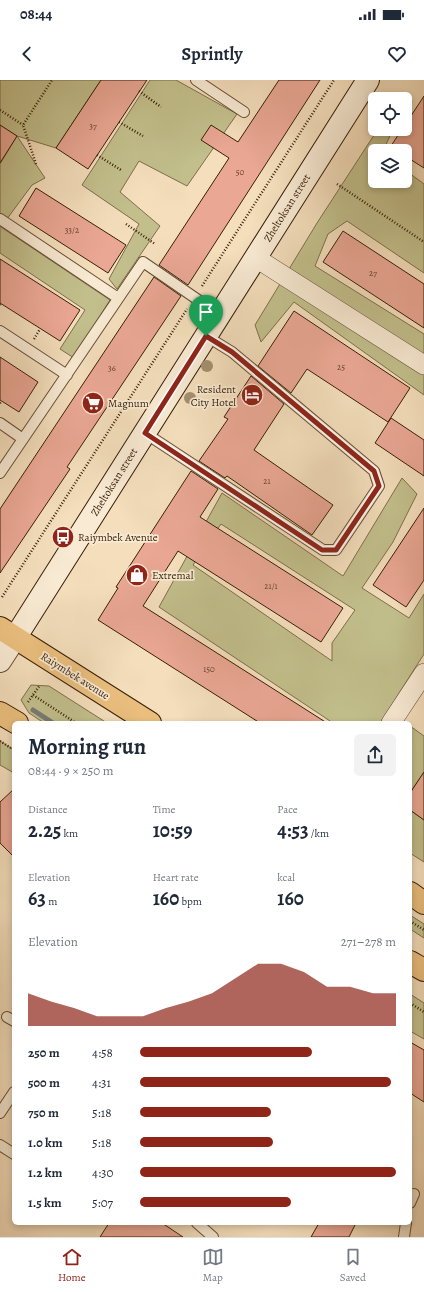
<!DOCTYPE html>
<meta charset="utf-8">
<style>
body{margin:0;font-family:Alegreya,serif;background:#f2f2f3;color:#1f2937;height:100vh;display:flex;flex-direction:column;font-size:15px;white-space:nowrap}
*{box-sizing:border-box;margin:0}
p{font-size:13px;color:#747a83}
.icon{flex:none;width:22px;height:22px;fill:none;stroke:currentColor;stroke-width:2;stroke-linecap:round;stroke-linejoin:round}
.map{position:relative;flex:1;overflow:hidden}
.details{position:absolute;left:12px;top:641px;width:400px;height:504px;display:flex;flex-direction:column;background:#fff;border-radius:6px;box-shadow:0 2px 6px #0003}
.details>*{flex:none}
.fabs{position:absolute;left:368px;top:12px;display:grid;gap:8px}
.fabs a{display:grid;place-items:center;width:44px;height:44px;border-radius:6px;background:#fff;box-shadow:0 2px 6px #0003;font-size:20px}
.pin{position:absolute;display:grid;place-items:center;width:34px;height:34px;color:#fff;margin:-41px -17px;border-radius:50% 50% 50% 0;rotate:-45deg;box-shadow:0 0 4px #0007}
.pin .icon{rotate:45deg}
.round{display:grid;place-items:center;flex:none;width:42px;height:42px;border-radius:6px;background:#f2f2f3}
.summary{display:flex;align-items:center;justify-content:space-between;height:68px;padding:0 16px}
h1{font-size:22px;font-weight:700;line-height:30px}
.stats{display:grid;grid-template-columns:repeat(3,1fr);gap:6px;height:68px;padding:4px 16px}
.stats div{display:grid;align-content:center}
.stats b{font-size:20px;font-weight:700}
.stats small{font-size:11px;font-weight:400}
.stats p{font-size:11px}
.chart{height:112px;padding:8px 16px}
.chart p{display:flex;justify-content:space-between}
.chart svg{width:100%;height:72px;margin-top:4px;fill:#8f2418;opacity:.7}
ul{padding:0 16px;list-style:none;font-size:13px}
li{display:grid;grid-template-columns:64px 48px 1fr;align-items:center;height:30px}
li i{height:10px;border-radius:5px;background:#8f2418}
.status{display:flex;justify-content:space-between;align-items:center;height:28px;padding:0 20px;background:#fff;direction:ltr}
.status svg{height:11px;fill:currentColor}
header{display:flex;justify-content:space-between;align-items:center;height:52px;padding:0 16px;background:#fff;font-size:18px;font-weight:700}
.tab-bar{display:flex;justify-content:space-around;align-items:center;height:56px;border-top:1px solid #e0e1e3;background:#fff;font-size:11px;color:#747a83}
.tab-bar a{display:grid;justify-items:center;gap:2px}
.tab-bar .selected{color:#8f2418}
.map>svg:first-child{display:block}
</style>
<div class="status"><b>08:44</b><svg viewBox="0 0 49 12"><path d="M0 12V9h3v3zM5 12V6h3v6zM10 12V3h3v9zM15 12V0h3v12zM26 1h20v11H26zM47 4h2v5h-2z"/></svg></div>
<header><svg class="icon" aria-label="back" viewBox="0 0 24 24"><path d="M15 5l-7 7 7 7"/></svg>Sprintly<svg class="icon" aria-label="heart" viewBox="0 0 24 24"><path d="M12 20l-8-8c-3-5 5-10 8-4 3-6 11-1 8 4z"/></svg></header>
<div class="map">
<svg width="424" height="1157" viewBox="0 0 424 1157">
<rect width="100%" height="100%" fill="#f4debc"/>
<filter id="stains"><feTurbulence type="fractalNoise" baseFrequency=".005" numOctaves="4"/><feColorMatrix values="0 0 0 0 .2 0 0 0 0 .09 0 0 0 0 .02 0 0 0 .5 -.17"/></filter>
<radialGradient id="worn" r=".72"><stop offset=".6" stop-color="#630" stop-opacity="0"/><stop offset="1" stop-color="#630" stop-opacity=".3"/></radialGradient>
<path fill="#c2bf8c" stroke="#7d6f4a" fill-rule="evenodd" d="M 0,0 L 101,0 L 56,68 L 17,56 L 45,98 L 32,105 L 1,147 L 110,220 L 74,278 L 60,269 L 85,230 L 0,173 L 0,84 L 17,56 L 0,45 Z
M 150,0 L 176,0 L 237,34 L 187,106 L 139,81 L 120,112 L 160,146 L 117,209 L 109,199 L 139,144 L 82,105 Z
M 378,49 L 393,49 L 383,71 L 375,71 L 375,101 L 405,101 L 405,90 L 424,104 L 424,193 L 347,141 L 328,154 L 315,186 L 424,254 L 424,315 L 294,222 L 261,262 L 255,245 L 317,143 Z
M 402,398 L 417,414 L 393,462 L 362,508 L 409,538 L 424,514 L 424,574 L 380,643 L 333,643 L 159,527 L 222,413 L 343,496 ZM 221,444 L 355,530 L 332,563 L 332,581 L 193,485 Z
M 31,605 L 49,606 L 107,643 L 44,643 L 29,633 L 21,620 Z
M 410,646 L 424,656 L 424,692 L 410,713 Z
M 0,661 L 14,670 L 14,693 L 0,685 Z
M 410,730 L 424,740 L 424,782 L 410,773 Z
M 410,835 L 424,844 L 424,858 L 410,849 Z
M 410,914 L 424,923 L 424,959 L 410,951 Z"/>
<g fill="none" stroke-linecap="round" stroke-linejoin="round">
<path stroke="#787b75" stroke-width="5" d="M 33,630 L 53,643"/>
</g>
<path fill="#eaa794" stroke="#381f08" d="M 101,0 L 147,0 L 88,89 L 56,68 Z
M 279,0 L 320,0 L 188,205 L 159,185 L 229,78 L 201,60 L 211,45 L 238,62 Z
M 424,16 L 424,88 L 405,76 L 405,71 L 398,71 L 391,66 L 402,49 L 405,49 L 405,45 Z
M 0,45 L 17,56 L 0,83 Z
M 36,108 L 126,165 L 108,193 L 19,136 Z
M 343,151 L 424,204 L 424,248 L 323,182 Z
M 0,179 L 80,230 L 60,261 L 0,223 Z
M 154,197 L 181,216 L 67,387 L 70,389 L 0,493 L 0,429 Z
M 294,231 L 410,308 L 388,342 L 307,289 L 291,313 L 258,286 Z
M 0,277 L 38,302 L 19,332 L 0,320 Z
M 251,296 L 284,324 L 254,370 L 333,425 L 312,455 L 227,396 L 225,398 L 199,381 L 228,339 L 224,337 Z
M 391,338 L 424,360 L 424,396 L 375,363 Z
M 191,391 L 218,409 L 200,437 L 343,528 L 321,562 L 178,471 L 143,526 L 327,643 L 260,643 L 98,540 L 118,508 L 116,507 Z
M 424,428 L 424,500 L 406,527 L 373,505 Z
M 424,692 L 424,740 L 410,730 L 410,713 Z
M 14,709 L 14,777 L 0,763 L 0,722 Z
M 410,962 L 424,970 L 424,1022 L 410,1013 Z
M 109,1143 L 162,1143 L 183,1157 L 100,1157 Z
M 319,1143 L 356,1143 L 349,1157 L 311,1157 Z"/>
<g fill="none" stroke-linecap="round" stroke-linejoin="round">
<g stroke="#674f35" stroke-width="12">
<path id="service" d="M 196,0 L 244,32
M 0,139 L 118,218
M 0,251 L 67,295
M 0,343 L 23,359
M 145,353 L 323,470 L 336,470 L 379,406 L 374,391 L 232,272 L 206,256
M 0,393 L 143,182 L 220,235
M 7,937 L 14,941
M 0,1033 L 14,1012
M 0,1065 L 14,1074
M 410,1123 L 414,1114
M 197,1143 L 213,1157
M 404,1157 L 406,1143"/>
</g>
<g stroke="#674f35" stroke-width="20">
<path id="minor" d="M 256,178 L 424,285
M 391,643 L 424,593"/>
</g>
<g stroke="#674f35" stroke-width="24">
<path id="tertiary" d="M 0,581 L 15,558"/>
</g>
<g stroke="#381f08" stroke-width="24">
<path id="secondary" d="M 15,558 L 368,0"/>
</g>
<g stroke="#381f08" stroke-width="24">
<path id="primary" d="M 0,548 L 150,643
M 0,633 L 17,643
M 410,813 L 424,823
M 410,882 L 424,890"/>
</g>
<path stroke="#381f08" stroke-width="2.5" stroke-dasharray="1 2" stroke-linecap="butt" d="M 139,11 L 161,27
M 0,30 L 23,45
M 119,42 L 143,56
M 97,75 L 121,90
M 36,84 L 23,45 L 52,0
M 337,104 L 424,162
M 126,144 L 155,164
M 202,206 L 334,0
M 0,225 L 1,223
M 34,259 L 40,249
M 0,323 L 2,321
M 2,517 L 187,229
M 33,615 L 76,643
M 28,622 L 40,605
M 0,661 L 14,670
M 410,841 L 424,850
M 410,923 L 424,932"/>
<use href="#service" stroke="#f8ead3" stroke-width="10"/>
<use href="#minor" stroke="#f8ead3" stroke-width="19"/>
<use href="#tertiary" stroke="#f8ead3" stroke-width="22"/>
<use href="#secondary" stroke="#f8ead3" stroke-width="22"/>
<use href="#primary" stroke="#eabf7e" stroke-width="22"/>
</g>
<g fill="#a38f6f">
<circle cx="207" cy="286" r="6"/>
<circle cx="190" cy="318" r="6"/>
</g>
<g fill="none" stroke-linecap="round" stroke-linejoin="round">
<g stroke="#fff" stroke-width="8">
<path id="route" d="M 206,256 L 232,272 L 374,391 L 379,406 L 336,470 L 322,470 L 145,353 Z"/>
</g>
<use href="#route" stroke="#8f2418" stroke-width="5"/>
</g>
<defs>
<g id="hotel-disc" transform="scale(1.15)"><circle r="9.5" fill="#8f2418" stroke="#f8ead3"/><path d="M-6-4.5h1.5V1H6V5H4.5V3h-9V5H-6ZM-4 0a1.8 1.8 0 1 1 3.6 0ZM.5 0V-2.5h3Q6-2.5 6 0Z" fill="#fff"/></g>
<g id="supermarket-disc" transform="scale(1.15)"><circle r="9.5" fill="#8f2418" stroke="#f8ead3"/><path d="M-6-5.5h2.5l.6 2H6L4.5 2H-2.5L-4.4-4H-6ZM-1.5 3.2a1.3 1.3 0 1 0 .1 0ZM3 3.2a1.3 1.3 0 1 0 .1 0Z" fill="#fff"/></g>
<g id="bus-disc" transform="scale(1.15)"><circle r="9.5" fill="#8f2418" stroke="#f8ead3"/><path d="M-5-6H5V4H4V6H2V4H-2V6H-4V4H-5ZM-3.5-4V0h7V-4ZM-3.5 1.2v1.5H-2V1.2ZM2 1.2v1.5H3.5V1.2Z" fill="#fff"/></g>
<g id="shop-disc" transform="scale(1.15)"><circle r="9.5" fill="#8f2418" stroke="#f8ead3"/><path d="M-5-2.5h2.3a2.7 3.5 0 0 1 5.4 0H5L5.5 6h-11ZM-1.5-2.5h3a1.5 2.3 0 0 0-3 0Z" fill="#fff"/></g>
</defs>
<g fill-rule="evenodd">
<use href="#hotel-disc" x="252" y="315"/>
<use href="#supermarket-disc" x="93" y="323"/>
<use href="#bus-disc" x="63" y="457"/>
<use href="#shop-disc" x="137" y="495"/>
</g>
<g text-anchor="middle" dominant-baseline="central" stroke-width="3.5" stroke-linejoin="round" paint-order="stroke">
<g font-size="9" fill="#64412b">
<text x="93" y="46">37</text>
<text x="240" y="92">50</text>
<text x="72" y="150">33/2</text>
<text x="373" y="193">27</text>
<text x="341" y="287">25</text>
<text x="112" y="288">36</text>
<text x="267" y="401">21</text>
<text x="271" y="506">21/1</text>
<text x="209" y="589">150</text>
</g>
<g font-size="11" fill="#381f08" stroke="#f8ead3">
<text transform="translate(287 128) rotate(-58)">Zheltoksan street</text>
<text transform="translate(114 402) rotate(-58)">Zheltoksan street</text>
<text transform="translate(75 596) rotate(32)">Raiymbek avenue</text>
</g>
<g font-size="11" fill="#381f08" stroke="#f8ead3" text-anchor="start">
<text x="236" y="309" text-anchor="end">Resident<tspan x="236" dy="13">City Hotel</tspan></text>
<text x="108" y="323">Magnum</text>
<text x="78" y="457">Raiymbek Avenue</text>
<text x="152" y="495">Extremal</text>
</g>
</g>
<rect width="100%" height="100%" filter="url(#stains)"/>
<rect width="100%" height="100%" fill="url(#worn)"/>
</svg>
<div class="fabs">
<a><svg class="icon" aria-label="locate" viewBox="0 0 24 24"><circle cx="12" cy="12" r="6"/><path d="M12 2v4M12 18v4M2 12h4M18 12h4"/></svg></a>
<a><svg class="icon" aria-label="layers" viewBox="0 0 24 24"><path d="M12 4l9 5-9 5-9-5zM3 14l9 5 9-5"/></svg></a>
</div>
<div class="pin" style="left:206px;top:256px;background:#1e9e55"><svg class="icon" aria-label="arrive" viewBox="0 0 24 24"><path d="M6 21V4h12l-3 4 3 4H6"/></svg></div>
<section class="details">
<div class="summary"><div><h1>Morning run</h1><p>08:44 · 9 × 250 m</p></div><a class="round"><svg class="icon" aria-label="share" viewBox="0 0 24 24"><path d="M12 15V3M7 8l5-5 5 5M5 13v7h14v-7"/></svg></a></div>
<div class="stats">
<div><p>Distance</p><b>2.25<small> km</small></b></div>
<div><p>Time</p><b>10:59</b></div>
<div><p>Pace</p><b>4:53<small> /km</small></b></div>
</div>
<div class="stats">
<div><p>Elevation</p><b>63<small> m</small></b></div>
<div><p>Heart rate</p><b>160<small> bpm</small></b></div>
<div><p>kcal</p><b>160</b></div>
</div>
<div class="chart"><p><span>Elevation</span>271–278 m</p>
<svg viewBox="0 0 160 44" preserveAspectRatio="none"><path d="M0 44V24L10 29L20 33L30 38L40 38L50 38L60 33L70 29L80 24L90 15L100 6L110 6L120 11L130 20L140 20L150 24L160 24V44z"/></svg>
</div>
<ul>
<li><b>250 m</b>4:58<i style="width:67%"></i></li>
<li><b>500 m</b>4:31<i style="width:98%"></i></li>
<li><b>750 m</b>5:18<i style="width:51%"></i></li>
<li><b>1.0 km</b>5:18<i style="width:52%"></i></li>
<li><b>1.2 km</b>4:30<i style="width:100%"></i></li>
<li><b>1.5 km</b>5:07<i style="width:59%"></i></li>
</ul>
</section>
</div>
<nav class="tab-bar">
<a class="selected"><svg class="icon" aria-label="home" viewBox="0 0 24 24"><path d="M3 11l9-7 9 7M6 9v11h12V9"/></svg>Home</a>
<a><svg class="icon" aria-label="map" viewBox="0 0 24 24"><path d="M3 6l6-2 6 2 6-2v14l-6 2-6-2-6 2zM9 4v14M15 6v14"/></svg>Map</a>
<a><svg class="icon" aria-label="saved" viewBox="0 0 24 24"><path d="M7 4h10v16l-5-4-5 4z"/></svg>Saved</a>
</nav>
